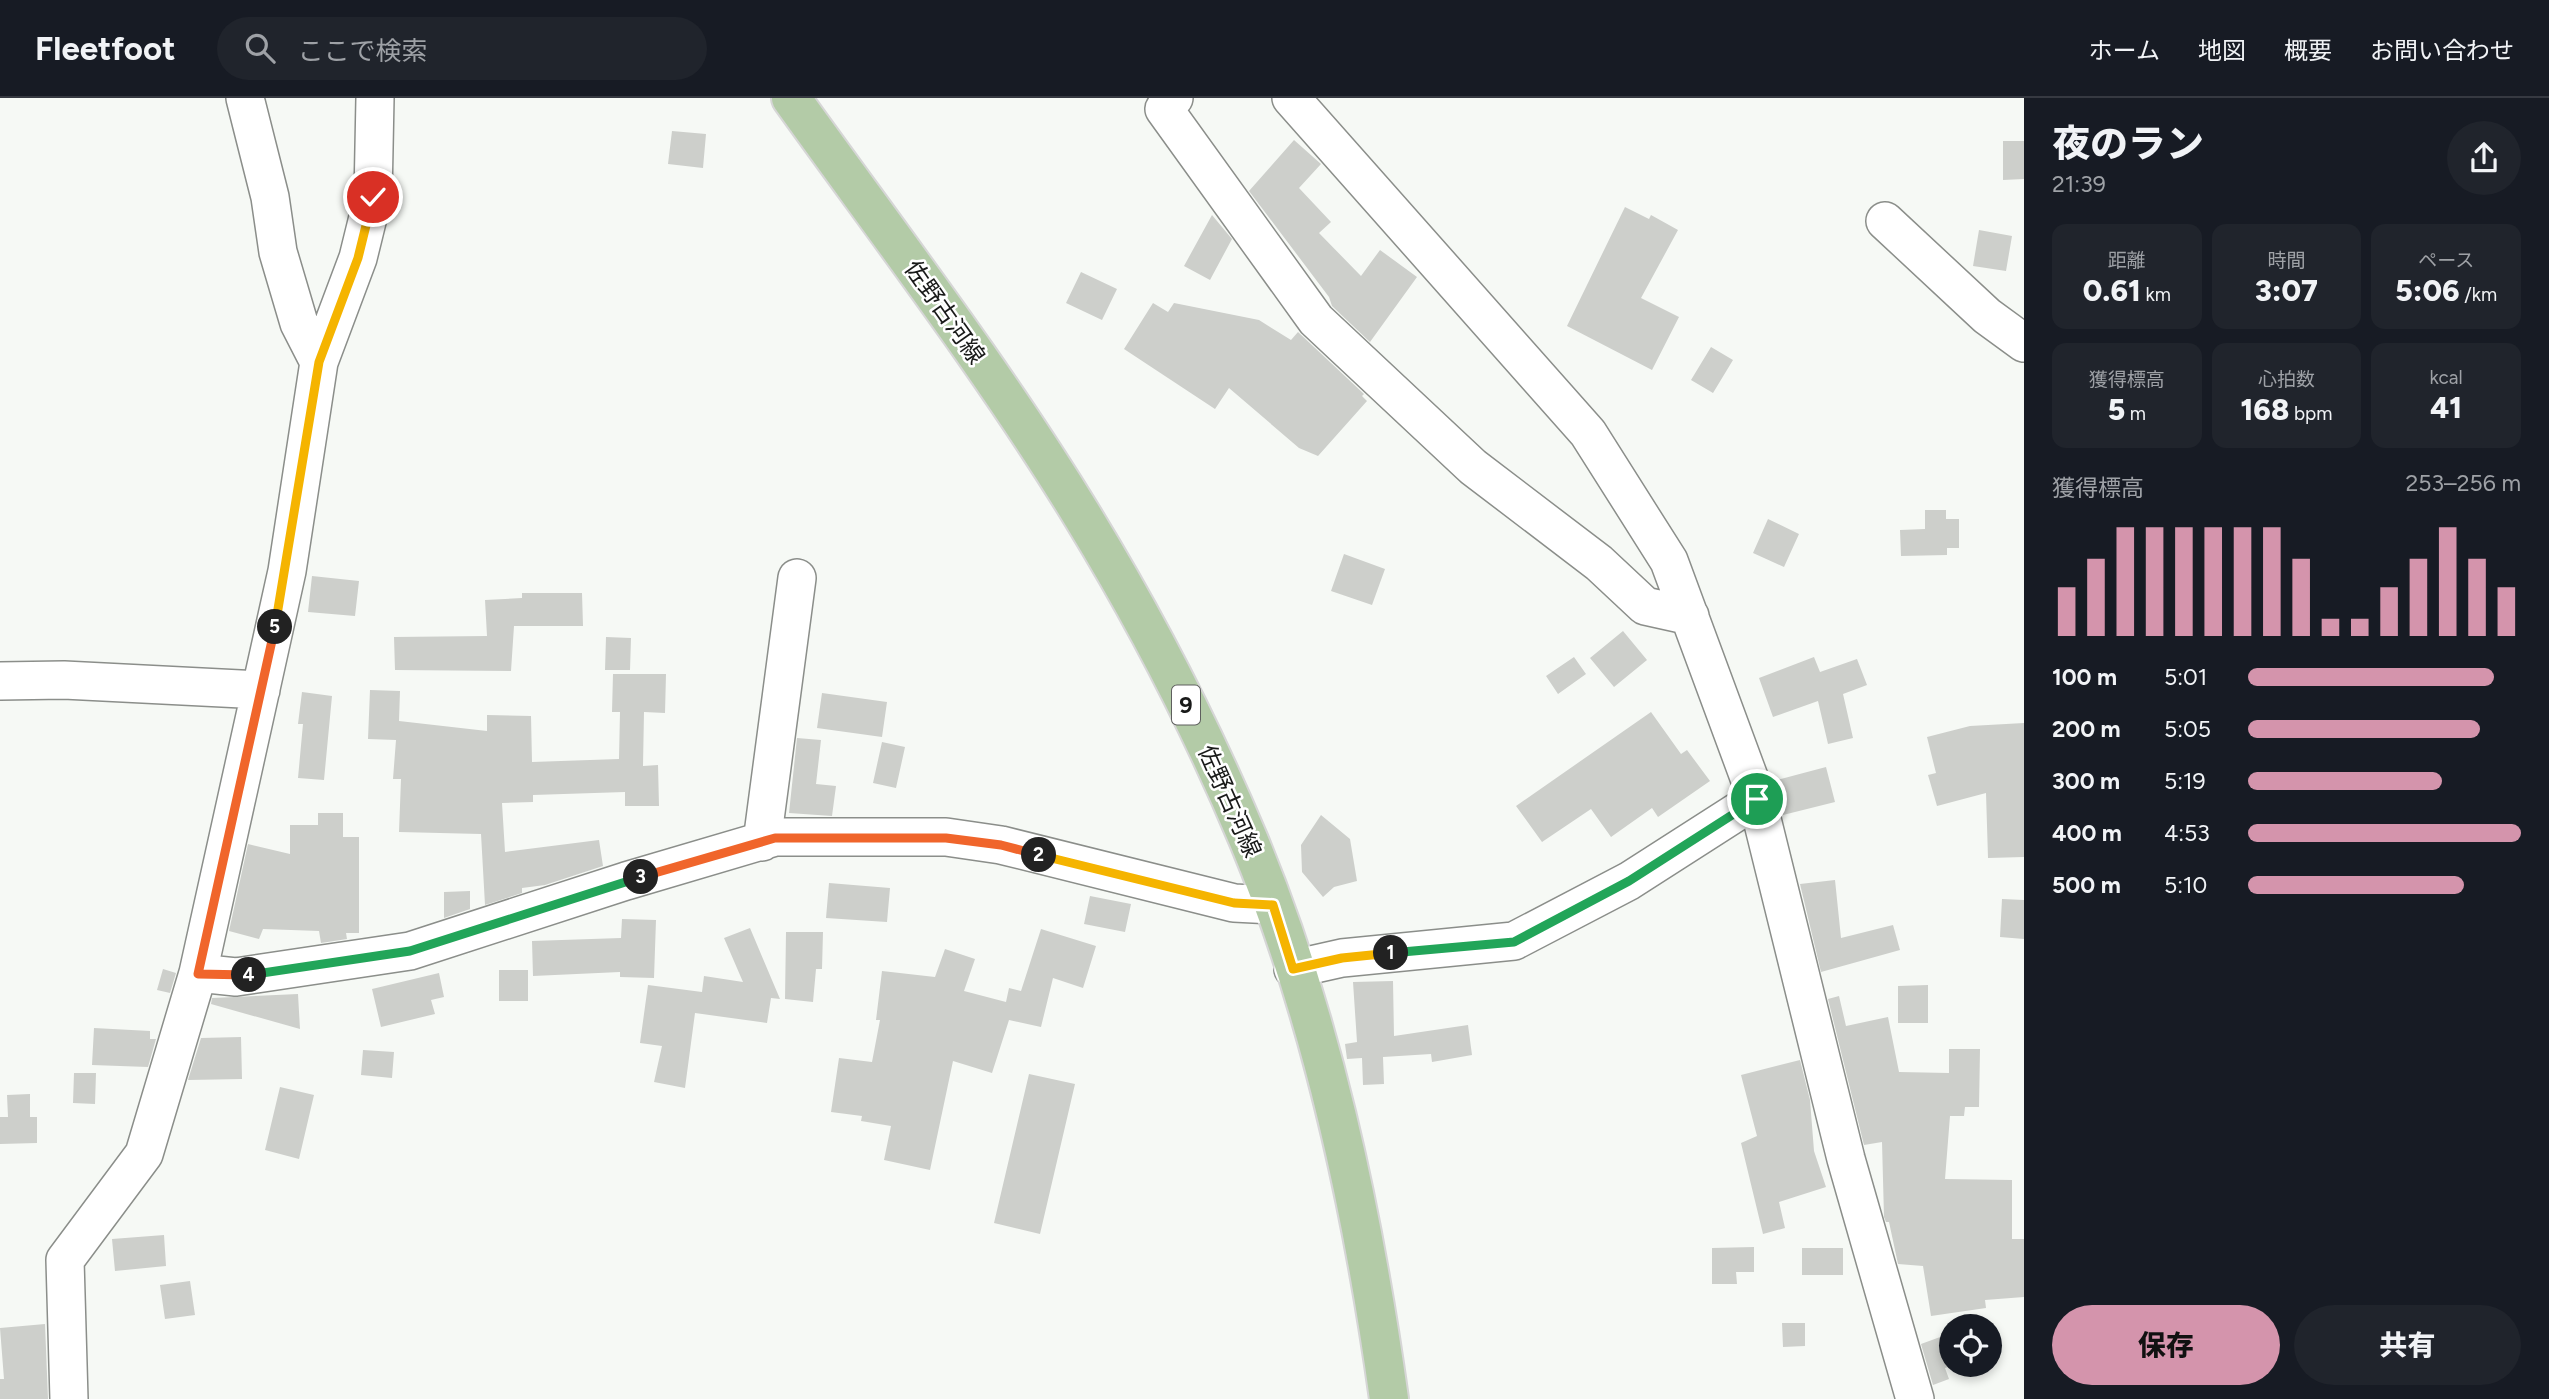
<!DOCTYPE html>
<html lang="ja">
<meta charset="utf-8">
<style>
body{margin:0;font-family:Figtree,"Noto Sans JP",sans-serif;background:#20242c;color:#f1f3f6;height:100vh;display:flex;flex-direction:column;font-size:26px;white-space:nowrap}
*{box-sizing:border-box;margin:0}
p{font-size:23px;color:#9ea1a6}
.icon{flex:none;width:38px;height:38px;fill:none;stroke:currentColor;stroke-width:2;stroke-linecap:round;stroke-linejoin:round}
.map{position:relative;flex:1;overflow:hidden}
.drawer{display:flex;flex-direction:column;background:#171b24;width:525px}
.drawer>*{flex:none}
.controls{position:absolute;left:1939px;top:1216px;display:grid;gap:14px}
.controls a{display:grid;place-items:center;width:63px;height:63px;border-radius:50%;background:#171b24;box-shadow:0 4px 10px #0003;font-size:35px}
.pin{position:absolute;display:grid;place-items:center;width:60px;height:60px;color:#fff;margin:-30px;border:4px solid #fff;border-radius:50%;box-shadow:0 2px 7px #0007}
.km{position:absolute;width:35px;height:35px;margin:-18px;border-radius:50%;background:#222;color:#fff;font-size:19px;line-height:35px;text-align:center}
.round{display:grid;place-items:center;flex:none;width:74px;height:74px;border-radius:37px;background:#20242c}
.overview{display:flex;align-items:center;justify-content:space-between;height:119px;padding:0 28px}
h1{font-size:38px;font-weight:800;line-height:52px}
.figures{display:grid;grid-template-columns:repeat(3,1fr);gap:10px;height:119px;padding:7px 28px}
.figures div{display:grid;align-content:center;border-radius:14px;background:#20242c;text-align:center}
.figures b{font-size:30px;font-weight:800}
.figures small{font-size:19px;font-weight:400}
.figures p{font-size:19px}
.chart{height:196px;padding:14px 28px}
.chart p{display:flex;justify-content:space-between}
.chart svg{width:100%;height:126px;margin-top:7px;stroke:#d494ac;stroke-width:6}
.button{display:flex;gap:14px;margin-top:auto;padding:14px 28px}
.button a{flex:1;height:80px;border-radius:42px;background:#d494ac;color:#111;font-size:28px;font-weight:800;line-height:80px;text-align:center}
.button a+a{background:#20242c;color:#f1f3f6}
ul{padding:0 28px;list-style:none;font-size:23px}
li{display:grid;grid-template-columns:112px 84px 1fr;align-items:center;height:52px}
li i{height:18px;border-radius:9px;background:#d494ac}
header{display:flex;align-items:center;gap:42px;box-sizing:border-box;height:98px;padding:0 35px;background:#171b24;border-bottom:2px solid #363941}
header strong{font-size:33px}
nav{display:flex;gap:38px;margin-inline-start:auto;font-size:24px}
.search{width:490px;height:63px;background:#20242c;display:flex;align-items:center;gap:18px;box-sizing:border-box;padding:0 24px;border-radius:38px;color:#9ea1a6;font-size:26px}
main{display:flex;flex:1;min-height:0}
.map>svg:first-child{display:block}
</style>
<header>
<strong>Fleetfoot</strong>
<div class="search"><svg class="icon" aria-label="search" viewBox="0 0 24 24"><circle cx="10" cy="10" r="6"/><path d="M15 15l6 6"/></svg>ここで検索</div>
<nav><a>ホーム</a><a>地図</a><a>概要</a><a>お問い合わせ</a></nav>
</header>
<main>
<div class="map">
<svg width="2024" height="1301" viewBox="0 0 2024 1301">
<rect width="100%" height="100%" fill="#f6f9f5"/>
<path fill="#cdcfcb" d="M 672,33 L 706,36 L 703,70 L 668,66 Z
M 1294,42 L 1321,66 L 1299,90 L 1331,124 L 1319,135 L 1361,178 L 1380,152 L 1417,179 L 1370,244 L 1332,208 L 1329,199 L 1249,93 Z
M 2003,43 L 2024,43 L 2024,81 L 2003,82 Z
M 1625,109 L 1649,121 L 1651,117 L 1678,132 L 1641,200 L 1679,219 L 1652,272 L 1567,228 Z
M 1212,117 L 1232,141 L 1210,182 L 1184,168 Z
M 1979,132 L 2012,138 L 2006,173 L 1973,168 Z
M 1081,174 L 1117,191 L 1102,222 L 1066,205 Z
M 1153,205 L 1168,214 L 1174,205 L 1259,222 L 1291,242 L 1298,234 L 1364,296 L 1362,298 L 1367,303 L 1318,358 L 1299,350 L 1229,290 L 1215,311 L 1124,251 Z
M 1711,249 L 1733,262 L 1713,295 L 1691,282 Z
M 1925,412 L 1946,412 L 1946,421 L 1959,421 L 1959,450 L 1947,450 L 1947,457 L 1901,458 L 1900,432 L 1925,431 Z
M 1768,421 L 1799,436 L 1784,469 L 1753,455 Z
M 1344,456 L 1385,471 L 1372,507 L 1331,493 Z
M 312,478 L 359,483 L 355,518 L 308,514 Z
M 522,495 L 582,495 L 583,528 L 514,528 L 511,573 L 395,572 L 394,539 L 487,538 L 485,502 L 522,500 Z
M 1623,533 L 1647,562 L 1614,589 L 1590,560 Z
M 606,539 L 631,540 L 630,572 L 605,572 Z
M 1574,559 L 1586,576 L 1558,596 L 1546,578 Z
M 1814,559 L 1820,574 L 1857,561 L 1867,587 L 1843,596 L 1853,640 L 1828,646 L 1818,603 L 1773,619 L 1759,580 Z
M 613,576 L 666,576 L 665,615 L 644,614 L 643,668 L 658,667 L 659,708 L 625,708 L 625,694 L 533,697 L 533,704 L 502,705 L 505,754 L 599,742 L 603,768 L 545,787 L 522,790 L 522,795 L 485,807 L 481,736 L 399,734 L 401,681 L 393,681 L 396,642 L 368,641 L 370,592 L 400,593 L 399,623 L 487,633 L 487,617 L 531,618 L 532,664 L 619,661 L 620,614 L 612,614 Z
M 302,594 L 332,598 L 324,682 L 298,680 L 303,626 L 298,626 Z
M 822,595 L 887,604 L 882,639 L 817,630 Z
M 1651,614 L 1681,656 L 1687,652 L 1710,683 L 1658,719 L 1652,710 L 1611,739 L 1591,711 L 1542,744 L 1516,708 Z
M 2024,625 L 2024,759 L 1988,760 L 1986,695 L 1937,708 L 1928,677 L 1936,675 L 1927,639 L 1970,628 Z
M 797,640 L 821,642 L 816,686 L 836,688 L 832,718 L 789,715 Z
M 882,644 L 905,649 L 896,690 L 873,685 Z
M 1826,669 L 1835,704 L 1783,717 L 1773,683 Z
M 318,715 L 343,715 L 343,739 L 359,739 L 359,835 L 346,835 L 347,841 L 321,845 L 319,833 L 263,831 L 259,841 L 229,833 L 248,746 L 290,756 L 290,727 L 318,727 Z
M 1321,717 L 1350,741 L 1357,783 L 1334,789 L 1323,799 L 1302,774 L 1301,747 Z
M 1835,782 L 1841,840 L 1893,827 L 1900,852 L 1821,874 L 1800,786 Z
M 829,785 L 890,790 L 887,824 L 826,820 Z
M 470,793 L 470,811 L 444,820 L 444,794 Z
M 1090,798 L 1131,806 L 1125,834 L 1084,826 Z
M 2002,801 L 2024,802 L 2024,841 L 2000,839 Z
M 622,821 L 656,822 L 654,880 L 620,879 L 620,874 L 533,878 L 532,843 L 621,840 Z
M 750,830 L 780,901 L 771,900 L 767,925 L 695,915 L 685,990 L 654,984 L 662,948 L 640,945 L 648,887 L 702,894 L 704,878 L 743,884 L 724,840 Z
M 1041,831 L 1096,848 L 1083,890 L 1053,880 L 1041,929 L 1009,922 L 992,975 L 953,963 L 930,1072 L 884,1062 L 891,1028 L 861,1023 L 862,1018 L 831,1014 L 839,960 L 872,964 L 880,922 L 876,922 L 882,873 L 935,879 L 945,851 L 975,861 L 964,893 L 1006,904 L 1009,890 L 1021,893 Z
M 786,834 L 823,834 L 822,871 L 816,871 L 813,904 L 785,901 Z
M 163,871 L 176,875 L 170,895 L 157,892 Z
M 499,872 L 528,872 L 528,903 L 499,903 Z
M 439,875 L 444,899 L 431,902 L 435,916 L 381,929 L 372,891 Z
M 1393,883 L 1394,938 L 1468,927 L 1472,957 L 1432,964 L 1431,956 L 1383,959 L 1384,986 L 1363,987 L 1362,960 L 1347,961 L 1345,946 L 1357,944 L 1353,884 Z
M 1928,887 L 1928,925 L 1898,925 L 1898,888 Z
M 298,896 L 300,931 L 211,906 L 212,900 Z
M 1839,898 L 1846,928 L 1888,919 L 1899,974 L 1949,975 L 1949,951 L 1980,951 L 1979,1009 L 1965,1009 L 1964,1018 L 1950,1018 L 1945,1081 L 2012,1082 L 2012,1141 L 2024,1141 L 2024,1199 L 1985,1202 L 1986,1210 L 1931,1218 L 1923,1168 L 1898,1166 L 1889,1124 L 1886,1124 L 1884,1119 L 1882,1044 L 1864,1047 L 1828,901 Z
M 94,930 L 150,933 L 150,941 L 156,941 L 148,969 L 92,967 Z
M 241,939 L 242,981 L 188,982 L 201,940 Z
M 363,952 L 394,954 L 392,980 L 361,977 Z
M 1800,962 L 1810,1002 L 1814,1053 L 1826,1089 L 1779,1104 L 1785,1130 L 1763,1136 L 1741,1045 L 1757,1038 L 1741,977 Z
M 74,975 L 96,975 L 95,1006 L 73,1005 Z
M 1029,976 L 1075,986 L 1040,1136 L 994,1125 Z
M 280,989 L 314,997 L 299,1061 L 265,1052 Z
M 30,996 L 30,1019 L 37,1019 L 37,1045 L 0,1046 L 0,1019 L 8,1019 L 7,997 Z
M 164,1137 L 166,1168 L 115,1173 L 112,1141 Z
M 1754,1149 L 1754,1174 L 1736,1174 L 1737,1186 L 1712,1186 L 1712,1150 Z
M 1802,1150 L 1843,1150 L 1843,1177 L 1802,1177 Z
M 190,1183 L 195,1217 L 165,1221 L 160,1187 Z
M 1782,1225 L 1805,1225 L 1805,1248 L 1783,1249 Z
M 45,1226 L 48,1301 L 0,1301 L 0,1281 L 4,1281 L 0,1230 Z
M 1951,1235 L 1951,1268 L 1945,1270 L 1949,1281 L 1933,1287 L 1921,1246 Z"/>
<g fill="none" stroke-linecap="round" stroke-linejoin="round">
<g stroke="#8b8e8a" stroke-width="40">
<path id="minor" d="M 245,0 L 270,99 L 278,154 L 299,225 L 319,264
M 1174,0 L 1164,11 L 1316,222 L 1473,369 L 1599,465 L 1645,508 L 1690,518
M 1291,0 L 1588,335 L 1669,463 L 1757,701 L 1846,1061 L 1915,1301
M 1885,123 L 1987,218 L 2024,245
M 0,583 L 64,582 L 261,592
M 762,744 L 797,480
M 1293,871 L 1342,860 L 1514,843 L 1629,783 L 1757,701
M 198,875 L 236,879 L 410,853 L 626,783 L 775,739 L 946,739 L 1001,747 L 1234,805 L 1273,807
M 69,1301 L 65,1162 L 144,1056 L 198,875 L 287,473 L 319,264 L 358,160 L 373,99 L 375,0"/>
</g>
<g stroke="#d6d6d6" stroke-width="42">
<path id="major" d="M 791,0 C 890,138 994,273 1083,419 C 1146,522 1202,631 1249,743 C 1322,919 1363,1113 1389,1301"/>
</g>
<use href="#minor" stroke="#fff" stroke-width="37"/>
<use href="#major" stroke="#b3cba7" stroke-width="38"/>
</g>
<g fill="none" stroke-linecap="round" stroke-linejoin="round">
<g stroke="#fff" stroke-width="14">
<path id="split-1" d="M 1391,855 L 1514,844 L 1629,783 L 1757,701"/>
</g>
<g stroke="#fff" stroke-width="14">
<path id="split-2" d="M 1039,757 L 1234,805 L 1273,807 L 1293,871 L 1342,860 L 1391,855"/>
</g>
<g stroke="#fff" stroke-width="14">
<path id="split-3" d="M 641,779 L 775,740 L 946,740 L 1001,747 L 1039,757"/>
</g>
<g stroke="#fff" stroke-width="14">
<path id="split-4" d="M 249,877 L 410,853 L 641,779"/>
</g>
<g stroke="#fff" stroke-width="14">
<path id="split-5" d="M 249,877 L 198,876 L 275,529"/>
</g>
<g stroke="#fff" stroke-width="14">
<path id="split-6" d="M 275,529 L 319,264 L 358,160 L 373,99"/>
</g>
<use href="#split-1" stroke="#22a559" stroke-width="9"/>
<use href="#split-2" stroke="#f5b400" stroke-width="9"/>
<use href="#split-3" stroke="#f0652b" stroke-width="9"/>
<use href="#split-4" stroke="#22a559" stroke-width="9"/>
<use href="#split-5" stroke="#f0652b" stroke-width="9"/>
<use href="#split-6" stroke="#f5b400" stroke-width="9"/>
</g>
<g text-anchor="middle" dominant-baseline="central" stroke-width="5" stroke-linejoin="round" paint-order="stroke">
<rect fill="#fff" stroke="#5e5f5e" stroke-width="2" x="1172" y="587.5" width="28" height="39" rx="5"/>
<g font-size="23" font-weight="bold" fill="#191a19">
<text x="1186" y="607">9</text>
</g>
<g font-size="24" fill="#191a19" stroke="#fff">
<text transform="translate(945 214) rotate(55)">佐野古河線</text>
<text transform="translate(1230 703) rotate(66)">佐野古河線</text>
</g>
</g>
</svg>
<div class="controls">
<a><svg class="icon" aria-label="locate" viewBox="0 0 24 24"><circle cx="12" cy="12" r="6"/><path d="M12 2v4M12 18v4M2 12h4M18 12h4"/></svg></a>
</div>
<div class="pin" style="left:1757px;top:701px;background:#1e9e55"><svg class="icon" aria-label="arrive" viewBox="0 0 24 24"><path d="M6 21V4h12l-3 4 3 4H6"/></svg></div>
<div class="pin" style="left:373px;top:99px;background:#d93025"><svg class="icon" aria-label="check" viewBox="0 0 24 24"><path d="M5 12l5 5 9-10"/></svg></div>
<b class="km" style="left:1391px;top:855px">1</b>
<b class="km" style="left:1039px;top:757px">2</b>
<b class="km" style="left:641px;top:779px">3</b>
<b class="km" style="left:249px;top:877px">4</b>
<b class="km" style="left:275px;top:529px">5</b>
</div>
<section class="drawer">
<div class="overview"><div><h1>夜のラン</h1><p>21:39</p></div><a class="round"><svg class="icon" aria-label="share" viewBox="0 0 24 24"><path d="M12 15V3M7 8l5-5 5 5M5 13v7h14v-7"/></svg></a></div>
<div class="figures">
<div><p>距離</p><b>0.61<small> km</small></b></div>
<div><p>時間</p><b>3:07</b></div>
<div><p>ペース</p><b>5:06<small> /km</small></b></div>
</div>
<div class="figures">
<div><p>獲得標高</p><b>5<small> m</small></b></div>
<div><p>心拍数</p><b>168<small> bpm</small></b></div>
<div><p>kcal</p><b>41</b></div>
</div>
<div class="chart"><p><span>獲得標高</span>253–256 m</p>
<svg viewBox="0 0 160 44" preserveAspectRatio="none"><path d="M5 44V27M15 44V17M25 44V6M35 44V6M45 44V6M55 44V6M65 44V6M75 44V6M85 44V17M95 44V38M105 44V38M115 44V27M125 44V17M135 44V6M145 44V17M155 44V27"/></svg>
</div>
<ul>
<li><b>100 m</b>5:01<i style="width:90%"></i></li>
<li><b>200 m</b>5:05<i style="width:85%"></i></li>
<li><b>300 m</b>5:19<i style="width:71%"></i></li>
<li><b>400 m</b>4:53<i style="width:100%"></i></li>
<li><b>500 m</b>5:10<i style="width:79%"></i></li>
</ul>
<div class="button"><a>保存</a><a>共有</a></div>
</section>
</main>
